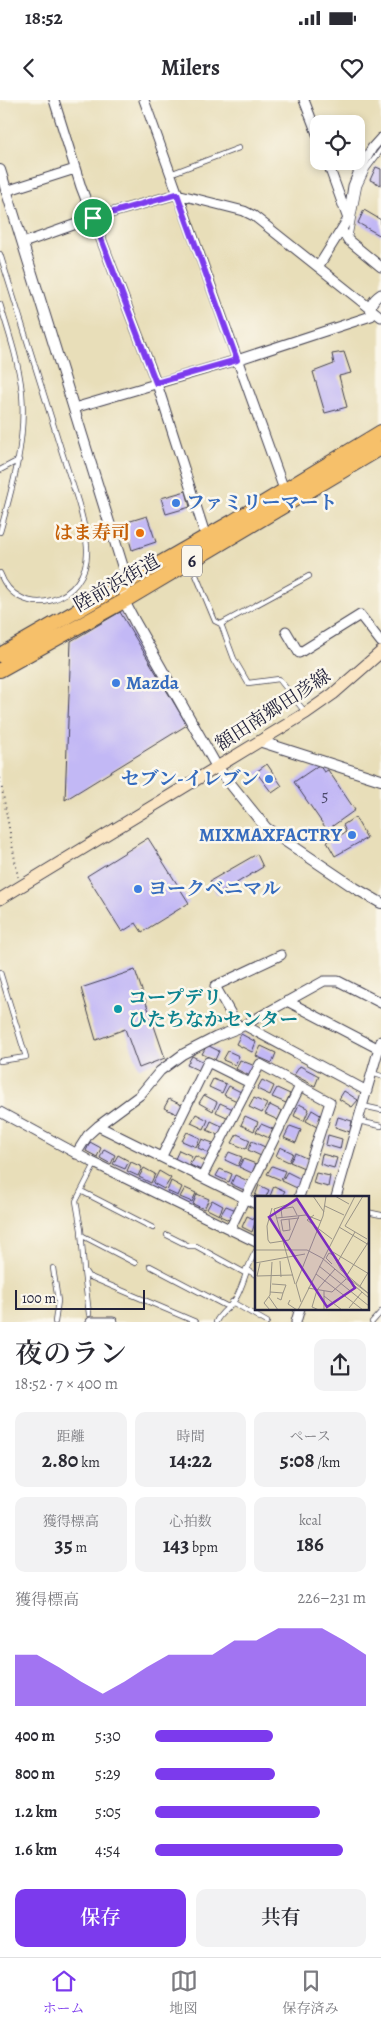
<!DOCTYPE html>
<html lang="ja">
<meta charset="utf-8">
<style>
body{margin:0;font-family:Alegreya,"Noto Serif JP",serif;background:#f2f2f3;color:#2b2b33;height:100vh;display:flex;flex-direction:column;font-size:19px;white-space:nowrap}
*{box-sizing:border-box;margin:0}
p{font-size:16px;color:#7c7c81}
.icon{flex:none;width:28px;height:28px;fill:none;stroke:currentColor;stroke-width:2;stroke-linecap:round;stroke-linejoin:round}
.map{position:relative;height:1222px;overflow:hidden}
.side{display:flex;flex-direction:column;background:#fff;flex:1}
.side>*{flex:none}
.tools{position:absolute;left:310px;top:15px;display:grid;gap:10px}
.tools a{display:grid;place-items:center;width:55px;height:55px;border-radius:10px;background:#fff;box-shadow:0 2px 8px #0003;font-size:25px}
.scale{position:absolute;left:15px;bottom:12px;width:130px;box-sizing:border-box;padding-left:5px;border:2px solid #22223b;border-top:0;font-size:14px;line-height:18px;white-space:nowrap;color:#22223b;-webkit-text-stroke:4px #fbf7ec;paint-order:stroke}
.pin{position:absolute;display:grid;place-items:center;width:42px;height:42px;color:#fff;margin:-21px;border:2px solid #fff;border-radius:50%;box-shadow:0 1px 5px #0007}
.round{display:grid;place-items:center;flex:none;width:52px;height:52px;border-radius:10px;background:#f2f2f3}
.overview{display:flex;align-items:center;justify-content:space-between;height:85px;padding:0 15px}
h1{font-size:28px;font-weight:600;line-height:38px}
.metrics{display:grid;grid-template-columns:repeat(3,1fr);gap:8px;height:85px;padding:5px 15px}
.metrics div{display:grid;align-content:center;border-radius:10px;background:#f2f2f3;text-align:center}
.metrics b{font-size:21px;font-weight:600}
.metrics small{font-size:14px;font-weight:400}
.metrics p{font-size:14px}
.chart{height:140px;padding:10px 15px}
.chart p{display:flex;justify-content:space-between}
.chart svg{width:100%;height:90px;margin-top:5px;fill:#7c3aed;opacity:.7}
.primary-button{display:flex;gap:10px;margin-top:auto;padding:10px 15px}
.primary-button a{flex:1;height:58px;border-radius:10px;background:#7c3aed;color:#fff;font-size:20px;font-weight:600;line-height:58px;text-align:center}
.primary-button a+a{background:#f2f2f3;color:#2b2b33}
ul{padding:0 15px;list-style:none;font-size:16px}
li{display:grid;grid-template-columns:80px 60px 1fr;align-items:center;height:38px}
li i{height:12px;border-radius:6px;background:#7c3aed}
.status{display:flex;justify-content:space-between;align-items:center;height:35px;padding:0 25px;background:#fff;direction:ltr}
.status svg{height:14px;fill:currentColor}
header{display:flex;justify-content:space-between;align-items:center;height:65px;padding:0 15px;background:#fff;font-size:22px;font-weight:600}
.tab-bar{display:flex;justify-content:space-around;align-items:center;height:70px;border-top:1px solid #e1e1e2;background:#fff;font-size:14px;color:#7c7c81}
.tab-bar a{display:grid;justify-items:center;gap:2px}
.tab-bar .on{color:#7c3aed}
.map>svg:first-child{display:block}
</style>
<div class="status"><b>18:52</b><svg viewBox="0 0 49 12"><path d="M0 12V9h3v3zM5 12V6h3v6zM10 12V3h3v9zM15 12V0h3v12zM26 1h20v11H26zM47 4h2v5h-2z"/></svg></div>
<header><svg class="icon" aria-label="back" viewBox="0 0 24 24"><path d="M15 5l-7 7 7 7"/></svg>Milers<svg class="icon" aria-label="heart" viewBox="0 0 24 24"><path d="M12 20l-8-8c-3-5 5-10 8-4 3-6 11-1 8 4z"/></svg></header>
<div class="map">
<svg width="381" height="1222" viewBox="0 0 381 1222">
<rect width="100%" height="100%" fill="#fbf7ec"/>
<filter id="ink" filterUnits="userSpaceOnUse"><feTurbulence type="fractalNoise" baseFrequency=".02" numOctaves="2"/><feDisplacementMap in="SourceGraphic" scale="10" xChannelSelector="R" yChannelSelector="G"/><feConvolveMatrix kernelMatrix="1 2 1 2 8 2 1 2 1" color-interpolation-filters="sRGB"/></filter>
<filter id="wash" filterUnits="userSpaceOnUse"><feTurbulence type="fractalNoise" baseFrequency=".0096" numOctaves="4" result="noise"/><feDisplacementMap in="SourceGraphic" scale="20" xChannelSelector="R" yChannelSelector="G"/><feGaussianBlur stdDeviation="1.12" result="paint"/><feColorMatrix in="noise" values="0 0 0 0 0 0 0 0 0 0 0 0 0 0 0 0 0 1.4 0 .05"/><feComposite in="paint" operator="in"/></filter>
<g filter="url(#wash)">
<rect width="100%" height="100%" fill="#e8deb9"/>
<g id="blocks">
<path fill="#c2b8f5" d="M 376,67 L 381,69 L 381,85 L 370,80 Z
M 364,110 L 381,120 L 381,136 L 358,123 Z
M 344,252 L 351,273 L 339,276 L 347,307 L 325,313 L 313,272 L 334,264 L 332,254 Z
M 186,391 L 190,407 L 166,414 L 161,398 Z
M 147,416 L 156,442 L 132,450 L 124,423 Z
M 120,512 L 187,625 L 65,700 L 71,541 Z
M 267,664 L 282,686 L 272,693 L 256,672 Z
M 319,665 L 324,672 L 328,670 L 355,710 L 327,730 L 294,682 Z
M 355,717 L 367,738 L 335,756 L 327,742 L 346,732 L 343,725 Z
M 148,738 L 189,803 L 142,832 L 136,823 L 122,832 L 87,776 Z
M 257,754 L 263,767 L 217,795 L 210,781 Z
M 135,870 L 165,958 L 139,968 L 125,929 L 96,940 L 81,888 Z
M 241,934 L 256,942 L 252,952 L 236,944 Z
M 207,945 L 219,951 L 215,960 L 202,954 Z
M 261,946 L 276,953 L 272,963 L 256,956 Z
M 228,951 L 239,956 L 235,965 L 223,960 Z
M 192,956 L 204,962 L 200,971 L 187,965 Z
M 240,960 L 255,966 L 250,976 L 236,969 Z
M 300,966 L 319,976 L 315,986 L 294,975 Z
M 213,979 L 226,984 L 222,993 L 209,987 Z
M 262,980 L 274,986 L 270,995 L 257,989 Z
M 229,986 L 241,992 L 237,1001 L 224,995 Z
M 277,988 L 290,994 L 286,1003 L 272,997 Z
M 344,991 L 358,1000 L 352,1007 L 339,999 Z
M 204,995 L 217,1002 L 213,1011 L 199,1003 Z
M 254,998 L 267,1004 L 262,1013 L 249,1007 Z
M 169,999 L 184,1006 L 179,1015 L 164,1008 Z
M 220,1003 L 233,1009 L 229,1018 L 216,1012 Z
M 299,1004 L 309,1009 L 304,1021 L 294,1016 Z
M 270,1005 L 282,1011 L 278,1020 L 265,1014 Z
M 312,1010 L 322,1016 L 317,1027 L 306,1021 Z
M 196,1014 L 208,1020 L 204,1029 L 191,1023 Z
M 245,1016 L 258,1022 L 254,1031 L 241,1025 Z
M 338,1017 L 352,1021 L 350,1032 L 335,1027 Z
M 211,1021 L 224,1027 L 220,1036 L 207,1030 Z
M 261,1024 L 273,1029 L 269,1038 L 256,1032 Z
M 290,1026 L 301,1030 L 296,1043 L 284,1038 Z
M 187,1032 L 200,1038 L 196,1047 L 182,1041 Z
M 237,1034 L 250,1040 L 246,1049 L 232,1043 Z
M 328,1035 L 342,1039 L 340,1049 L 326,1045 Z
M 202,1039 L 213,1043 L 211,1046 L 214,1048 L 211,1054 L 198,1048 Z
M 252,1041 L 265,1047 L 261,1056 L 248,1050 Z
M 90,1042 L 101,1048 L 97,1057 L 86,1051 Z
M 280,1047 L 293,1053 L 289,1062 L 276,1056 Z
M 104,1049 L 115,1055 L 111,1064 L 100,1058 Z
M 179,1050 L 192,1056 L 188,1065 L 175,1059 Z
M 229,1052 L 242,1057 L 238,1066 L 225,1060 Z
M 295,1053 L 308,1059 L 304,1068 L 290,1062 Z
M 322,1054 L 337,1058 L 334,1068 L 320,1064 Z
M 118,1055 L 129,1061 L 125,1069 L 113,1064 Z
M 195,1056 L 206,1061 L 201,1070 L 190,1065 Z
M 243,1059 L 256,1064 L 252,1073 L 239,1067 Z
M 131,1062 L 142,1067 L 138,1076 L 127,1071 Z
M 272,1066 L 285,1071 L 281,1080 L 267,1074 Z
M 144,1068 L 155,1074 L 151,1083 L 139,1077 Z
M 220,1069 L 232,1074 L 229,1082 L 216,1076 Z
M 159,1071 L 171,1078 L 164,1089 L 153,1083 Z
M 287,1072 L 301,1079 L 297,1088 L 282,1081 Z
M 316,1073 L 330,1076 L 328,1087 L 313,1083 Z
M 235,1075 L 248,1081 L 244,1090 L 231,1084 Z
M 171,1081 L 182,1087 L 178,1096 L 167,1091 Z
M 259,1085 L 269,1090 L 266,1097 L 255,1096 Z
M 274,1086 L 285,1091 L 281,1097 L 270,1096 Z
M 185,1088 L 196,1093 L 192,1102 L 180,1097 Z
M 197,1094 L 209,1099 L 204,1109 L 193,1104 Z
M 212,1100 L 223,1106 L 219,1115 L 207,1109 Z
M 226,1106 L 236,1110 L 231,1121 L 220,1116 Z
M 247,1116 L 256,1120 L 252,1132 L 242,1127 Z"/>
</g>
</g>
<g filter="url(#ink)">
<use href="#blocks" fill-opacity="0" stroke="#403e4e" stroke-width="1"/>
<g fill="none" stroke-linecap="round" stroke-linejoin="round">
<g stroke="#403e4e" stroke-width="6">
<path id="service" d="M 170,74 L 239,48
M 349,138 L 359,86 L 367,69 L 381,50
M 0,154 C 20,218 40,282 60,346 C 70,379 85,414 87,448 C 90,504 18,523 0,473
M 0,204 C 9,233 19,263 22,293 C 26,341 13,386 0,432
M 0,370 L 19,360
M 191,463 L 215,521 L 221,524 L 309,476
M 221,524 L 234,559 L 248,583 L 279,579 L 305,612
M 0,872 L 26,957 L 0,961
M 372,973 L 381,976
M 363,1006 L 381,1010
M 358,1021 L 381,1026
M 95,1064 L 76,1101 L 81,1130 L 84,1170 L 88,1176 L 196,1222
M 81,1091 L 153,1128
M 367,1112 L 381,1115
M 81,1135 L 135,1163
M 167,1135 L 189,1146 L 196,1146 L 245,1173
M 150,1166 L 228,1207
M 53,1168 L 58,1201 L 55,1222
M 246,1169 L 256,1175
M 84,1171 L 89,1214
M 232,1202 L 267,1222
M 216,1222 C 220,1212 231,1207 236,1198 C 245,1182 246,1167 256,1151
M 372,1222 L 381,1212"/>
</g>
<g stroke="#403e4e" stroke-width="11">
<path id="minor" d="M 54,0 L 81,87 L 158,287 L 206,437
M 144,0 L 286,395
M 304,0 L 319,39
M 327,61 L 348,119
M 6,91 L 75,69
M 342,130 L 348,140 L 381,167
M 23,143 L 93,118 L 177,94 L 244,111 L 254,116 L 381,217
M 318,167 L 348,119 L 353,86 L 359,71 L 372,48 L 381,38
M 74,308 L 237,260 L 371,216 C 370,205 372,200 381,194
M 286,531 L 299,553 L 360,515 L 381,542
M 287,901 L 379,949
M 244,925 L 367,991
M 239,928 L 215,886 L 281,855
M 0,1012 L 92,1062 L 256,1142
M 98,1026 L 256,1104
M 76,1054 L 88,1035 L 98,1026 L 140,995 L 160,971 L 183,954 L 216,937 L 239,928 L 324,881 L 338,881 L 381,903
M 162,1056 L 208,962 L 250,983
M 202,1077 L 260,964 L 330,1002 L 299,1097
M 336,1097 L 381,941
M 230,1129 L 300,986
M 91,1222 L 113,1222
M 296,1222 L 300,1208"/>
</g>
<g stroke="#403e4e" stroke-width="12">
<path id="tertiary" d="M 0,70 L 121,461 L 127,481 L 124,501 L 135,522 L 217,667 L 266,728 L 355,788 L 381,803
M 262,642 L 381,680"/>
</g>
<g stroke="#403e4e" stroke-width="13">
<path id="secondary" d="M 0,799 L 306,613 L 333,594 L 381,552"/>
</g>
<g stroke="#403e4e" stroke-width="16">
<path id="trunk" d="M 0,555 L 232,422 L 381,332
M 0,570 L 124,501 L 381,348"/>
</g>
<path stroke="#403e4e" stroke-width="2" stroke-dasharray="1 4" stroke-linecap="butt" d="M 0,678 L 18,777"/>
<use href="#service" stroke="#fff" stroke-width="4.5"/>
<use href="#minor" stroke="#fff" stroke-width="9"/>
<use href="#tertiary" stroke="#fff" stroke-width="10"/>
<use href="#secondary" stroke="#fbe6c4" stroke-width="11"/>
<use href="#trunk" stroke="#f6c06b" stroke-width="14"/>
</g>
</g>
<g fill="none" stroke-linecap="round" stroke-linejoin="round" filter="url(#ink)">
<g stroke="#fff" stroke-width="10">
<path id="route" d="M 177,94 L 237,260 L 156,283 L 93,118 Z"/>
</g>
<use href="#route" stroke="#7c3aed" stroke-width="6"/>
</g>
<g fill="#3f7fe0" stroke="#fbf7ec" stroke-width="2">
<circle cx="176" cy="403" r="5"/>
<circle cx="116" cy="583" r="5"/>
<circle cx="269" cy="679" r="5"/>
<circle cx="352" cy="735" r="5"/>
<circle cx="138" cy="789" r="5"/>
</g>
<circle fill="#e8710a" stroke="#fbf7ec" stroke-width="2" cx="140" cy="433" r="5"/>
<circle fill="#0f9aa8" stroke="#fbf7ec" stroke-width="2" cx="118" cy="909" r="5"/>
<g text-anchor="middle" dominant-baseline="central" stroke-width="5" stroke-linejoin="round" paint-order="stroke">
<g font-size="16" fill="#4a486a">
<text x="325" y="696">5</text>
</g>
<rect fill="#fbf7ec" stroke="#636270" stroke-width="1" x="182" y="445.5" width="20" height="31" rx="4"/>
<g font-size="18" font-weight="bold" fill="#22223b">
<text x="192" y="461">6</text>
</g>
<g font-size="19" font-weight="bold" fill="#366cbe" stroke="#fbf7ec" text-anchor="start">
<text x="186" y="403">ファミリーマート</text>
<text x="126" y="583">Mazda</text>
<text x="259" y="679" text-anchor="end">セブン-イレブン</text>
<text x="342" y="735" text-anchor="end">MIXMAXFACTRY</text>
<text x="148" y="789">ヨークベニマル</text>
</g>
<g font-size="19" font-weight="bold" fill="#c56008" stroke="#fbf7ec" text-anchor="end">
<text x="130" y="433">はま寿司</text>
</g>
<g font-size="19" fill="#22223b" stroke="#fbf7ec">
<text transform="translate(117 483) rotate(-30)">陸前浜街道</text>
<text transform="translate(273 610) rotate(-33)">額田南郷田彦線</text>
</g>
<g font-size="19" font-weight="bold" fill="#0d838f" stroke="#fbf7ec" text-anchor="start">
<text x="128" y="898">コープデリ<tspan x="128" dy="22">ひたちなかセンター</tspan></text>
</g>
</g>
<g transform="translate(255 1096)">
<rect width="114" height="114" fill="#e8deb9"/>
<path fill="none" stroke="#999387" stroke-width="1" d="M 58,0 L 69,16M 80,0 L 94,8M 108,0 L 90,30 L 112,43M 70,10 L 89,19M 17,12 L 12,30 L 13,44 L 15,47 L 28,45M 59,19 L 52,24 L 77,43M 27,21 L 26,13 L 38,11 L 42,19M 22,22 L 51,19 L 66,25M 34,23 L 35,34 L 28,35 L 26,24 L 44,22M 84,31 L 114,49M 28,45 L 34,44 L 44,20M 0,54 L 52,54 L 67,62 L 114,102M 78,56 L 114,78M 25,65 L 26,81M 0,67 L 50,58M 5,67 L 2,80 L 38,79M 82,67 L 100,36M 77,68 L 71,62 L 74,57 L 78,59 L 86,74 L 113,97M 64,70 L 114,110M 61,78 L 108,114M 92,79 L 114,45M 93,82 L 114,98M 17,88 L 31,89 L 28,97M 40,88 L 19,13 L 34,8 L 43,0M 105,90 L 114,75M 53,92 L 77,96 L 91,83M 15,96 L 28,97 L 26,104 L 22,102M 69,100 L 87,114M 14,101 L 23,114M 35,104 L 33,108 L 42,114M 46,106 L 41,88 L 68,20 L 71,0M 94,112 L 107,96M 15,114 L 9,107 L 15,99 L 17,66M 43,114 L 100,0M 64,114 L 57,111 L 62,94 L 80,73M 69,114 L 69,95"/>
<path fill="#7b2cbf" fill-opacity="0.15" stroke="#7b2cbf" stroke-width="2.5" d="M 42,3 L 100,92 L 72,111 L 14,21 Z"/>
<rect width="114" height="114" fill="none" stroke="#22223b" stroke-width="2.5"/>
</g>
</svg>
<div class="tools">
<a><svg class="icon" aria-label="locate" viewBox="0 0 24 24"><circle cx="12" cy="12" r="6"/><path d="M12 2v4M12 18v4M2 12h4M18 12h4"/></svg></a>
</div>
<div class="scale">100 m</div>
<div class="pin" style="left:93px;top:118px;background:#1e9e55"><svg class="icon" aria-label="arrive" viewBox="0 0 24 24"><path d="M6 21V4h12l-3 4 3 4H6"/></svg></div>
</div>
<section class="side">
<div class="overview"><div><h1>夜のラン</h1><p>18:52 · 7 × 400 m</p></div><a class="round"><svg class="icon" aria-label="share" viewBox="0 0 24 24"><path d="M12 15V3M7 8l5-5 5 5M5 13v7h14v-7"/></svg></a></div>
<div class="metrics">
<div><p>距離</p><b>2.80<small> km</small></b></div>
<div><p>時間</p><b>14:22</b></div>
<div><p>ペース</p><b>5:08<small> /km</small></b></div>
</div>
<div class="metrics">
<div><p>獲得標高</p><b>35<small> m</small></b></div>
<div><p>心拍数</p><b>143<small> bpm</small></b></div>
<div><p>kcal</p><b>186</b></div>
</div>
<div class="chart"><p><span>獲得標高</span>226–231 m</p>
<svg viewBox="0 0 160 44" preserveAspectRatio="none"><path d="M0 44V19L10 19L20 25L30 32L40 38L50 32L60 25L70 19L80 19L90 19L100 12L110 12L120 6L130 6L140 6L150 12L160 19V44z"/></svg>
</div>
<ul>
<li><b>400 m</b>5:30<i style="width:56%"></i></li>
<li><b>800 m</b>5:29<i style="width:57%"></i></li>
<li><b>1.2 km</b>5:05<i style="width:78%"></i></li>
<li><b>1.6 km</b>4:54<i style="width:89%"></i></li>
</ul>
<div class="primary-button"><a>保存</a><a>共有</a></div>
</section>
<nav class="tab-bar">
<a class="on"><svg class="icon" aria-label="home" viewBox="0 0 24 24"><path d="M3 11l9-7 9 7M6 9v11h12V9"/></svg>ホーム</a>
<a><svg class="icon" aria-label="map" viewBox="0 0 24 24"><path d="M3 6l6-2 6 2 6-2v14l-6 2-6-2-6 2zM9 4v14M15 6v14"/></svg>地図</a>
<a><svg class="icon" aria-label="saved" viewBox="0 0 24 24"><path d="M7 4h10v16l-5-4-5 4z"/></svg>保存済み</a>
</nav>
